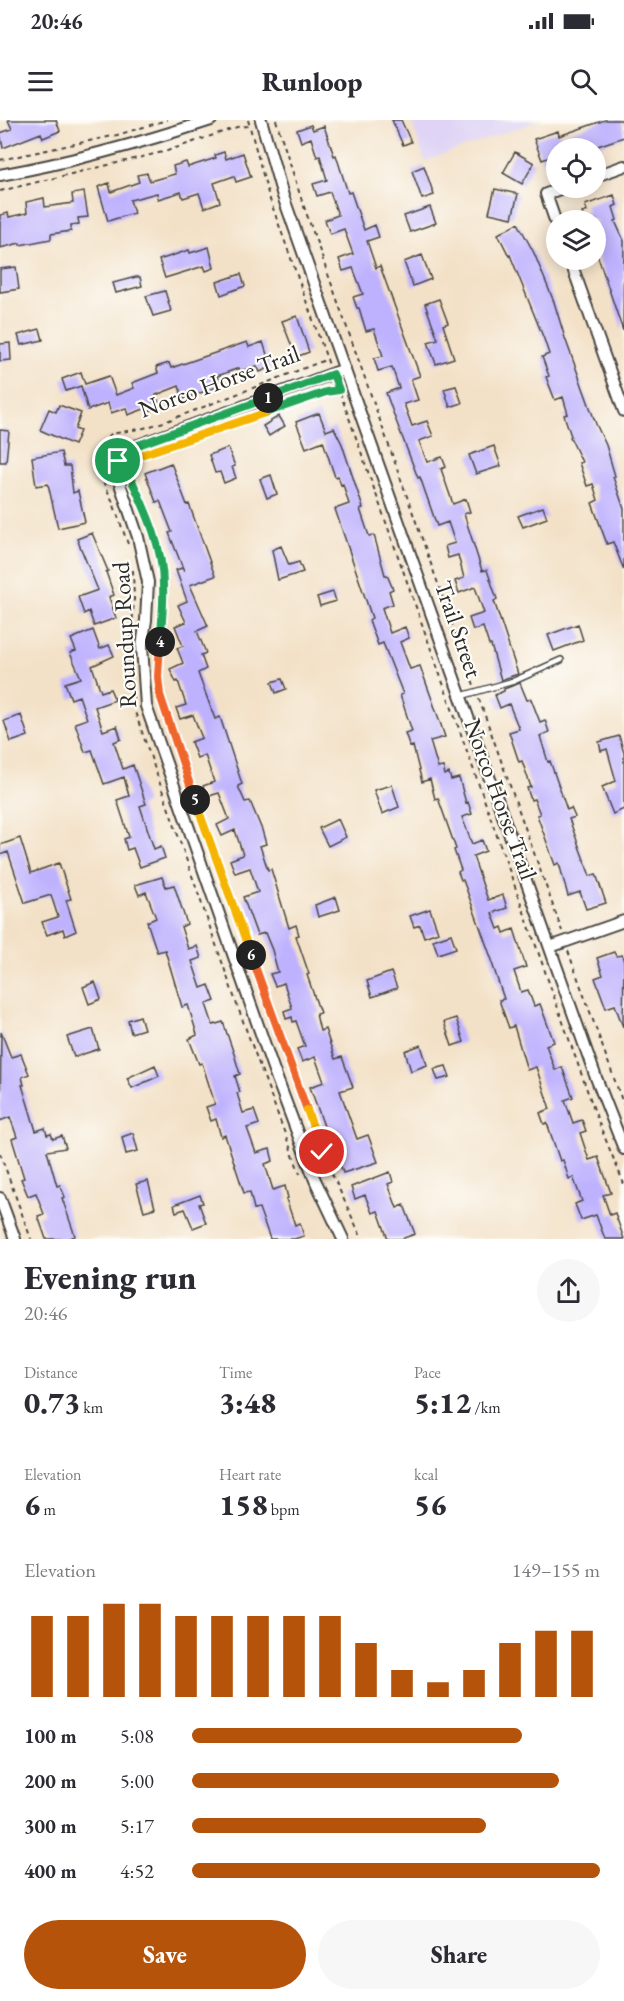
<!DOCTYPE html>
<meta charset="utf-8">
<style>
body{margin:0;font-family:"EB Garamond",serif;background:#f7f7f7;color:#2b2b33;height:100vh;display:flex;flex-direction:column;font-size:22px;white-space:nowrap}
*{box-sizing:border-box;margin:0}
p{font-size:20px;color:#7c7c81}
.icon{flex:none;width:33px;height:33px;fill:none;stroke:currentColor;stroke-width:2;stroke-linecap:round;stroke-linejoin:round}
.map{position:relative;height:1119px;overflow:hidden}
.drawer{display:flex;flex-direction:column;background:#fff;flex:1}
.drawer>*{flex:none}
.controls{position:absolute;left:546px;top:18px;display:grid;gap:12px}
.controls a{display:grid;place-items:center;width:60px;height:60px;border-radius:50%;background:#fff;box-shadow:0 3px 15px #0003;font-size:30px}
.pin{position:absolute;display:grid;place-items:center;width:51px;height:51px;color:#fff;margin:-26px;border:3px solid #fff;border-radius:50%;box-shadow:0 2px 6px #0007}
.km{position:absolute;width:30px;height:30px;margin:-15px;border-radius:50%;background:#222;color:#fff;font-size:16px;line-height:30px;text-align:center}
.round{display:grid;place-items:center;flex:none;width:63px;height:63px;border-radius:32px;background:#f7f7f7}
.headline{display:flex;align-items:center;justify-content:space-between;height:102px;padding:0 24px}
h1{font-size:33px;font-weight:800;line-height:45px}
.metrics{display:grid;grid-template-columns:repeat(3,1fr);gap:9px;height:102px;padding:6px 24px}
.metrics div{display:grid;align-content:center}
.metrics b{font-size:30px;font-weight:800}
.metrics small{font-size:16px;font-weight:400}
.metrics p{font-size:16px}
.chart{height:168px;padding:12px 24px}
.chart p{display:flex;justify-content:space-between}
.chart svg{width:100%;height:108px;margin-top:6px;stroke:#b45309;stroke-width:6}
.primary-button{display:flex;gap:12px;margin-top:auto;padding:12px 24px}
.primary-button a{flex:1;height:69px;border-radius:36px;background:#b45309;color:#fff;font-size:24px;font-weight:800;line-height:69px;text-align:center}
.primary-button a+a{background:#f7f7f7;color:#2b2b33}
ul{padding:0 24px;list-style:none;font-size:20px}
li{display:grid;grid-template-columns:96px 72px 1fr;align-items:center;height:45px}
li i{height:15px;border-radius:8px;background:#b45309}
.status{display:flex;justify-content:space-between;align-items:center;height:42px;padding:0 30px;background:#fff;direction:ltr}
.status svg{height:16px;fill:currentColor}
header{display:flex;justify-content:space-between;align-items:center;height:78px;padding:0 24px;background:#fff;font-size:27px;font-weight:800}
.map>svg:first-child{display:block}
</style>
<div class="status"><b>20:46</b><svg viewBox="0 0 49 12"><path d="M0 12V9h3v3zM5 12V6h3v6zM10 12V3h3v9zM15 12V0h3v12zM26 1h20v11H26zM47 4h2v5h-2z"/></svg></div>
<header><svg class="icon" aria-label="menu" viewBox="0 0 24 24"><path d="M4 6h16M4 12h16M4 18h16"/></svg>Runloop<svg class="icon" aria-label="search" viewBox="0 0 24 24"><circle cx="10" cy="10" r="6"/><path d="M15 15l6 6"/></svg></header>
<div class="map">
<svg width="624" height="1119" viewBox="0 0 624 1119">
<rect width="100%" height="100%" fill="#fdfcf7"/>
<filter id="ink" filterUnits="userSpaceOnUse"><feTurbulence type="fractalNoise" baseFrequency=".0167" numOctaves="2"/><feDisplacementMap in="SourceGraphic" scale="12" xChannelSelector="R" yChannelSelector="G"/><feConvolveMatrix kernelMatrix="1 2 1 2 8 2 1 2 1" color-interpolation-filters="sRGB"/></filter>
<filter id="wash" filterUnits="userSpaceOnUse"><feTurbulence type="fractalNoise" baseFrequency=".008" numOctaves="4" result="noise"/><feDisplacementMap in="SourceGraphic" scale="24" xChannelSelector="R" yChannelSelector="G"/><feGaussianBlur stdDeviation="1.35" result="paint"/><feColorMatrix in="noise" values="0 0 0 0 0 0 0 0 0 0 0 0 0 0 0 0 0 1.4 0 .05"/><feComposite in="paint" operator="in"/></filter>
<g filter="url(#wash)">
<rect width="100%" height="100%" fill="#f3e1c7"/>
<path fill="#dfd4f5" d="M 411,0 L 540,0 L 425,41 Z"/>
<g id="blocks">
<path fill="#beb1fe" d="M 8,0 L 56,0 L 60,11 L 43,18 L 41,13 L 3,28 L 0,13 L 12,9 Z
M 392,0 L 401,0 L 411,22 L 403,25 Z
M 605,0 L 622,0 L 624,17 L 592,28 L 556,28 L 556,35 L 542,40 L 534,19 L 558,11 L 559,16 Z
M 311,5 L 313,10 L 324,6 L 334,36 L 336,35 L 348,73 L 351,72 L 364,110 L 375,105 L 379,117 L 367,121 L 376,148 L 380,146 L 420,256 L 411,259 L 418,280 L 404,284 L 412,306 L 427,301 L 433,316 L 419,321 L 427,342 L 442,337 L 446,347 L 441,349 L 453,384 L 466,379 L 470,392 L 464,394 L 482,451 L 487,450 L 497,479 L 494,481 L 518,554 L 512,556 L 501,560 L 491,525 L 489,525 L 483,507 L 473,510 L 469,498 L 484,493 L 475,467 L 459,473 L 455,461 L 464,458 L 458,435 L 448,438 L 445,426 L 455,423 L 448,402 L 437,406 L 420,357 L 418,358 L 395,298 L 386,273 L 399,268 L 392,247 L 378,251 L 374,238 L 383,236 L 374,209 L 366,211 L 359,188 L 357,188 L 353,177 L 363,174 L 353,148 L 343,151 L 339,139 L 353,134 L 344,109 L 330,114 L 325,100 L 338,95 L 330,72 L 317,76 L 313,64 L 327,60 L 320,36 L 317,37 L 311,18 L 301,22 L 297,10 Z
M 224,32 L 226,39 L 243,33 L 251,57 L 236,62 L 234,56 L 214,63 L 220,82 L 204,88 L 199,73 L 183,78 L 181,72 L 158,79 L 157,73 L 130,80 L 134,93 L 108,101 L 98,67 L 109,63 L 111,72 L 139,62 L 137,55 L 147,53 L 150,61 L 175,54 L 173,46 L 186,42 L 188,47 L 216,38 L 215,35 Z
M 515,32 L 534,43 L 522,64 L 503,53 Z
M 424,46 L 434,75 L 422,79 L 412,51 Z
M 495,69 L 518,74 L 512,98 L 489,93 Z
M 84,72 L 88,97 L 78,98 L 79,104 L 71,105 L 71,111 L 51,114 L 51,119 L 20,125 L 20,123 L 0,128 L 0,95 L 8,93 L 9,97 L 27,93 L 26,82 L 44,78 L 45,87 L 73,83 L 72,74 Z
M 614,75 L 617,85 L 613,87 L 617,100 L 615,101 L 624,121 L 623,211 L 596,131 L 596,100 L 584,100 L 582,93 L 587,91 L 585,85 Z
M 430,87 L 436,103 L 410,112 L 404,96 Z
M 518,103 L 534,133 L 554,182 L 565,218 L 596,304 L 606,325 L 615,356 L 613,357 L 624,389 L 624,450 L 613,422 L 607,424 L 592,383 L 598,380 L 593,364 L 587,366 L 579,343 L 582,342 L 570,317 L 571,316 L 564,295 L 568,294 L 563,277 L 555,280 L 546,257 L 549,256 L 542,237 L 549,234 L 544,219 L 510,135 L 509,136 L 498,114 Z
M 209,127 L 214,148 L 206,151 L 204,146 L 165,158 L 159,140 L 189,130 L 190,133 Z
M 422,135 L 431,159 L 413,166 L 404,142 Z
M 16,147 L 19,169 L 0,172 L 0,149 Z
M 241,154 L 245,166 L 221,175 L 217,162 Z
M 136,157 L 140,157 L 142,166 L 116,173 L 113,163 Z
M 165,171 L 171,191 L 153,196 L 146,176 Z
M 439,179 L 448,203 L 443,205 L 454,238 L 436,244 L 428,222 L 438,219 L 425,184 Z
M 297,196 L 309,232 L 296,237 L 282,201 Z
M 40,209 L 43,220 L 21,225 L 18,215 Z
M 247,222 L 249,227 L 263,222 L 271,247 L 260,252 L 257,246 L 240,251 L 239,248 L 217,256 L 220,266 L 183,279 L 179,266 L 156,275 L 160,287 L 148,291 L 147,288 L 128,295 L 126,288 L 111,293 L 108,283 L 88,290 L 81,266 L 66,271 L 62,259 L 81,252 L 85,264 L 109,256 L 116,275 L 134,268 L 132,263 L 158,253 L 156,247 L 169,243 L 171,248 Z
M 10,223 L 11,240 L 0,241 L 0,224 Z
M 456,266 L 462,283 L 450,287 L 444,269 Z
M 59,285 L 81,293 L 75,309 L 80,311 L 74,325 L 40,310 L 49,289 L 56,292 Z
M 319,293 L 326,311 L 334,308 L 342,324 L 363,388 L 360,389 L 369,416 L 374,415 L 385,455 L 387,455 L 393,469 L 389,471 L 393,484 L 382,488 L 390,513 L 405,507 L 409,518 L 400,522 L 410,549 L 420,546 L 440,602 L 445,617 L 430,621 L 438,648 L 443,647 L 445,655 L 449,653 L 451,660 L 459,658 L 466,683 L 468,682 L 472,694 L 462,697 L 472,724 L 482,720 L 486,731 L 473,736 L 482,763 L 488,780 L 503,775 L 507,788 L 492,793 L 498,809 L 502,807 L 504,813 L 514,809 L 526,847 L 514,851 L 521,872 L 528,870 L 534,886 L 540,884 L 554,922 L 546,925 L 555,950 L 562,947 L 573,977 L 565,980 L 573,1003 L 582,1000 L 586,1011 L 580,1013 L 589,1040 L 598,1037 L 611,1073 L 603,1075 L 610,1095 L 615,1093 L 624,1119 L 605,1119 L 596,1095 L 581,1100 L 575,1084 L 582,1081 L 573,1057 L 569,1059 L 563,1040 L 560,1041 L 547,1003 L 544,1004 L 540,993 L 550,989 L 536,947 L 527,950 L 514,906 L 509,908 L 499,880 L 504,879 L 492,843 L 493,843 L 463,760 L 461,760 L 458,752 L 461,750 L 454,730 L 456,729 L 438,678 L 435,679 L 430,659 L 422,662 L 413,626 L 410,627 L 405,613 L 412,611 L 400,575 L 403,574 L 383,523 L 378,525 L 369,500 L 372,498 L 335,389 L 349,384 L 343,364 L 341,365 L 338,356 L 335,357 L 323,321 L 306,328 L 296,302 Z
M 279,296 L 285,306 L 269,316 L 263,306 Z
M 0,310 L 9,311 L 6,342 L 0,342 Z
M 494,326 L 501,346 L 476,354 L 469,335 Z
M 228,328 L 235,346 L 232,347 L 236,358 L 224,363 L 220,352 L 215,353 L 209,335 Z
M 61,332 L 64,346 L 70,346 L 73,373 L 78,371 L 85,402 L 58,408 L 48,364 L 36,366 L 32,337 Z
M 171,343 L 187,385 L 189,384 L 215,456 L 190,465 L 208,506 L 197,511 L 206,533 L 201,535 L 206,549 L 198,553 L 215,599 L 220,597 L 242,664 L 238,666 L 245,682 L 250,681 L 262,710 L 266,724 L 260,726 L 268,750 L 271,749 L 289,808 L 296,805 L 299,815 L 296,816 L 309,854 L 307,855 L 320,893 L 316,894 L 320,911 L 325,909 L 335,939 L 342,937 L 353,967 L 340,971 L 357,1019 L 368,1015 L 378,1042 L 343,1053 L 333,1022 L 330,1023 L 310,967 L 324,962 L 315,937 L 302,942 L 297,929 L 305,926 L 296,901 L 293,902 L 292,897 L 286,899 L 284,891 L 292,888 L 284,863 L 275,866 L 270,854 L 278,852 L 272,830 L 265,813 L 257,815 L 243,777 L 258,772 L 250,748 L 235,753 L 230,740 L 243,735 L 235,710 L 222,716 L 217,705 L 229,699 L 219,673 L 206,677 L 203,666 L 214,662 L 205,635 L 197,638 L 191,622 L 202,618 L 193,595 L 180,599 L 176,588 L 186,585 L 178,561 L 176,562 L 170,549 L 183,543 L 177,528 L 183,526 L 175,506 L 186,502 L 178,485 L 187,481 L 176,450 L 182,448 L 184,451 L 169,413 L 172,412 L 160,381 L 156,382 L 145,353 Z
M 271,355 L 277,374 L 267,378 L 260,359 Z
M 543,387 L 547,398 L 523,407 L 518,396 Z
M 92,413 L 108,451 L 106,452 L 114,475 L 109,477 L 116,498 L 94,506 L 89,491 L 84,494 L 78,477 L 98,470 L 77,419 Z
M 281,426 L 289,445 L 299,442 L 303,452 L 278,460 L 272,430 Z
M 333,472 L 336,481 L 320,486 L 317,477 Z
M 578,504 L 583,520 L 554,531 L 548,515 Z
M 93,510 L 100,529 L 109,525 L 114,536 L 92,546 L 101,572 L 110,569 L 115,580 L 95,587 L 103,611 L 117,606 L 121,619 L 114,622 L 123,649 L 133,645 L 146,684 L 140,686 L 154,729 L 161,726 L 165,738 L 140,747 L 133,728 L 127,730 L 124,719 L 129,717 L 117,680 L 129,676 L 124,657 L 104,664 L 92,630 L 85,632 L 75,603 L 87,599 L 79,576 L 71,579 L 65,563 L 81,558 L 70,533 L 76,531 L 71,519 Z
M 282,559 L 286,569 L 276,573 L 272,562 Z
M 520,563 L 527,580 L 531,579 L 540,602 L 545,600 L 549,612 L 540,616 L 548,642 L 550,641 L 567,690 L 571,688 L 575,697 L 569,699 L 590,756 L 596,754 L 606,783 L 586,789 L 580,772 L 568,776 L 559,743 L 555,745 L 537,695 L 540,694 L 534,679 L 531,680 L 527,668 L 531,667 L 522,641 L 519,642 L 509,612 L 519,609 L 509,584 L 500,588 L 495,575 L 504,571 L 504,569 Z
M 21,595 L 28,616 L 11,622 L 4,601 Z
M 619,616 L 624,633 L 624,689 L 613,694 L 602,667 L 616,661 L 607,629 L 601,631 L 599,622 Z
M 392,665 L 399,687 L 382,694 L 374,670 Z
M 338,699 L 346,717 L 328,726 L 319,708 Z
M 20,718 L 31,753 L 59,743 L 71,779 L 66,780 L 76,811 L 65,816 L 63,809 L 47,815 L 42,802 L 58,797 L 51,775 L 25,783 L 8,732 L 0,735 L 0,725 Z
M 162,757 L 166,767 L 174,765 L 187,804 L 181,807 L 188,829 L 197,826 L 201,838 L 192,841 L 201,868 L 209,865 L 215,881 L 206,884 L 213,905 L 223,902 L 234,934 L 240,954 L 235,956 L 240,972 L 237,973 L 243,993 L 254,990 L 259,1004 L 247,1008 L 256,1033 L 270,1029 L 273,1041 L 265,1044 L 273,1070 L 285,1066 L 288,1078 L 286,1079 L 295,1105 L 300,1103 L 304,1116 L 294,1119 L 270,1119 L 259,1088 L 254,1089 L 250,1072 L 244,1073 L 225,1015 L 221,1017 L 216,999 L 211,1001 L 206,987 L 215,984 L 202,943 L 199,944 L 189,919 L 197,915 L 196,911 L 188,885 L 182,887 L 165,830 L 157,832 L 147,802 L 156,798 L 146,772 L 139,775 L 135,765 Z
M 336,777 L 340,790 L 318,797 L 315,785 Z
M 430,789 L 438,812 L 424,817 L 420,805 L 414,807 L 410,796 Z
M 451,814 L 456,828 L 438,834 L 433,820 Z
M 614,832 L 616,836 L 622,835 L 624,842 L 623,907 L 615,885 L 606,888 L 595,858 L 603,855 L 597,838 Z
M 391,852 L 397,868 L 372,877 L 367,861 Z
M 95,862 L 101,879 L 89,884 L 83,867 Z
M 140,896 L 144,909 L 131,913 L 128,900 Z
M 456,898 L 464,922 L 452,926 L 444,902 Z
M 93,909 L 99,929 L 74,937 L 67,917 Z
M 1,912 L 11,937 L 21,934 L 29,954 L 22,957 L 24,965 L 22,965 L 36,1011 L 45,1008 L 47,1015 L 51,1014 L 53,1019 L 62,1016 L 66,1028 L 47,1031 L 57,1066 L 60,1065 L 65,1077 L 62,1078 L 75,1116 L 68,1119 L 46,1119 L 38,1096 L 44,1094 L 36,1073 L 28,1076 L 21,1059 L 24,1058 L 12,1019 L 17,1017 L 10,997 L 0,1001 Z
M 421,925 L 427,945 L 411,951 L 405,931 Z
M 155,945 L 159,956 L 132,968 L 127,958 Z
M 446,946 L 450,957 L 438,960 L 434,949 Z
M 133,1013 L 138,1031 L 126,1034 L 122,1017 Z
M 390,1052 L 393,1062 L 388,1064 L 397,1088 L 404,1085 L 415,1114 L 401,1119 L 388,1119 L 378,1091 L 372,1093 L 365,1075 L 355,1079 L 351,1067 Z
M 148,1061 L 155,1088 L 144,1091 L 136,1064 Z
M 200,1075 L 203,1083 L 199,1084 L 206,1103 L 193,1108 L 185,1089 L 176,1092 L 174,1085 Z"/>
</g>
</g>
<g filter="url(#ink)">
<use href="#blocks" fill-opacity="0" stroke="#494642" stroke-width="1.5"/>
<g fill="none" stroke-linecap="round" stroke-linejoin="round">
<g stroke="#494642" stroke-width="8">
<path id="lane" d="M 461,576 L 514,561 L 561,540"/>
</g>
<g stroke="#494642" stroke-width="14">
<path id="street" d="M 261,0 L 283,76 L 595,955 L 624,1029
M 0,55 C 72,42 141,23 211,0
M 596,56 L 624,46
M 556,103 L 546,74 L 563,68
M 570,140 L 624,291
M 550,827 L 624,801
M 0,1078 L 15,1119
M 343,1119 L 315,1060 L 273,948 L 146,586 L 142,526 L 146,500 L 148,462 L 138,417 L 115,349 L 118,341 L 130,328 L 345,249"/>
</g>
<path stroke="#494642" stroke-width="2" stroke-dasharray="4.5 4.5" stroke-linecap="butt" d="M 248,0 L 269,77 L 329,245
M 276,0 L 302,81 L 474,565
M 0,40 L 117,15 L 167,0
M 0,71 L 167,31 L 237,7 L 249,6
M 337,264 L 598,1001 L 624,1064
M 186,320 L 326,272 L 340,270
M 131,343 L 129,348 L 130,355 L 148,395 L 155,418 L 163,463 L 158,557 L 165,594 L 322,1032 L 362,1119
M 128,424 L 112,380 L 95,345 L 97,335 L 102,324 L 111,314 L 144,308 L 167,301 L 328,239
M 133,450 L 134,479 L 129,551 L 135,592 L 237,885 L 300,1054
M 479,579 L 562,811
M 568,831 L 624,986
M 0,1033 L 31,1119"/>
<use href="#lane" stroke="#fff" stroke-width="5"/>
<use href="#street" stroke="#fff" stroke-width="10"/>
</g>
</g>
<g fill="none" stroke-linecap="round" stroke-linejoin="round" filter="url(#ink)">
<g stroke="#fff" stroke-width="12">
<path id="split-1" d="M 118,341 L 130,328 L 268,278"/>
</g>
<g stroke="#fff" stroke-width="12">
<path id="split-2" d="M 265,293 L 326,272 L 339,270 L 333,254 L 268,278"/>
</g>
<g stroke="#fff" stroke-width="12">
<path id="split-3" d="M 133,363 L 129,348 L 132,342 L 141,335 L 265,293"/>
</g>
<g stroke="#fff" stroke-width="12">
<path id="split-4" d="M 133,363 C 148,395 163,429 163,465 C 164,484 162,503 160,522"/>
</g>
<g stroke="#fff" stroke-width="12">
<path id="split-5" d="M 160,522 L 158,557 L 160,575 L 195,680"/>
</g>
<g stroke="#fff" stroke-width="12">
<path id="split-6" d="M 195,680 L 251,835"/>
</g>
<g stroke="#fff" stroke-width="12">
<path id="split-7" d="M 251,835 L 307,990"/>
</g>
<g stroke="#fff" stroke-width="12">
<path id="split-8" d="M 307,990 L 322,1032"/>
</g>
<use href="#split-1" stroke="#22a559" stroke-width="8"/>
<use href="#split-2" stroke="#22a559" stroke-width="8"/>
<use href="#split-3" stroke="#f5b400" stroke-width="8"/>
<use href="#split-4" stroke="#22a559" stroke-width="8"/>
<use href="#split-5" stroke="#f0652b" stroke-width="8"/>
<use href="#split-6" stroke="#f5b400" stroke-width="8"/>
<use href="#split-7" stroke="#f0652b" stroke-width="8"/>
<use href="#split-8" stroke="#f5b400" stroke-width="8"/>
</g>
<g text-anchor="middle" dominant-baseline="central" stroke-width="4.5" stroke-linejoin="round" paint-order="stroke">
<g font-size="24" fill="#2b2b2b" stroke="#fdfcf7">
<text transform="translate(219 261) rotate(-20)">Norco Horse Trail</text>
<text transform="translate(459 509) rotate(71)">Trail Street</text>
<text transform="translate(124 515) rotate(-93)">Roundup Road</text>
<text transform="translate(501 679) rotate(70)">Norco Horse Trail</text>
</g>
</g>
</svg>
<div class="controls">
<a><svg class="icon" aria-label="locate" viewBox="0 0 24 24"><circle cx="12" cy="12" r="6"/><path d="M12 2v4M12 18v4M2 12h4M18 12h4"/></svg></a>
<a><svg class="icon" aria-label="layers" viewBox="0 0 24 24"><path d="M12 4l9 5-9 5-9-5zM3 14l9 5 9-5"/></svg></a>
</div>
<div class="pin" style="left:118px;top:341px;background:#1e9e55"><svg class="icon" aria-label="arrive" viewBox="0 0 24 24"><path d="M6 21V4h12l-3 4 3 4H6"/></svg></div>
<div class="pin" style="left:322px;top:1032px;background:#d93025"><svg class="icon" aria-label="check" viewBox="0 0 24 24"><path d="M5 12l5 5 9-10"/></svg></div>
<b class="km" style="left:268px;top:278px">1</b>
<b class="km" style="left:160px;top:522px">4</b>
<b class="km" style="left:195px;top:680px">5</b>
<b class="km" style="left:251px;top:835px">6</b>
</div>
<section class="drawer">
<div class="headline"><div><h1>Evening run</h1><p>20:46</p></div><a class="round"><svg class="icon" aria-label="share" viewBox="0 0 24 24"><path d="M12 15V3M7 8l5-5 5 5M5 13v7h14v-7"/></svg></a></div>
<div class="metrics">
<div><p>Distance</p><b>0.73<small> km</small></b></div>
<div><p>Time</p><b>3:48</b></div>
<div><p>Pace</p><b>5:12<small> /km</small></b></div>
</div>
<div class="metrics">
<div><p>Elevation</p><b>6<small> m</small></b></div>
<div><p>Heart rate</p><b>158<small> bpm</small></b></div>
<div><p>kcal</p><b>56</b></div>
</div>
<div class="chart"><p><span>Elevation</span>149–155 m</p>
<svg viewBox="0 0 160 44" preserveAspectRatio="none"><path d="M5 44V11M15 44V11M25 44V6M35 44V6M45 44V11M55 44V11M65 44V11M75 44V11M85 44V11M95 44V22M105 44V33M115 44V38M125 44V33M135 44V22M145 44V17M155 44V17"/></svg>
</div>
<ul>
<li><b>100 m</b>5:08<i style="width:81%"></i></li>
<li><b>200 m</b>5:00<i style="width:90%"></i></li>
<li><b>300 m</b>5:17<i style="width:72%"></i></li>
<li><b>400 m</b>4:52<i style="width:100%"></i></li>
</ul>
<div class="primary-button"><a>Save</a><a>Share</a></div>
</section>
